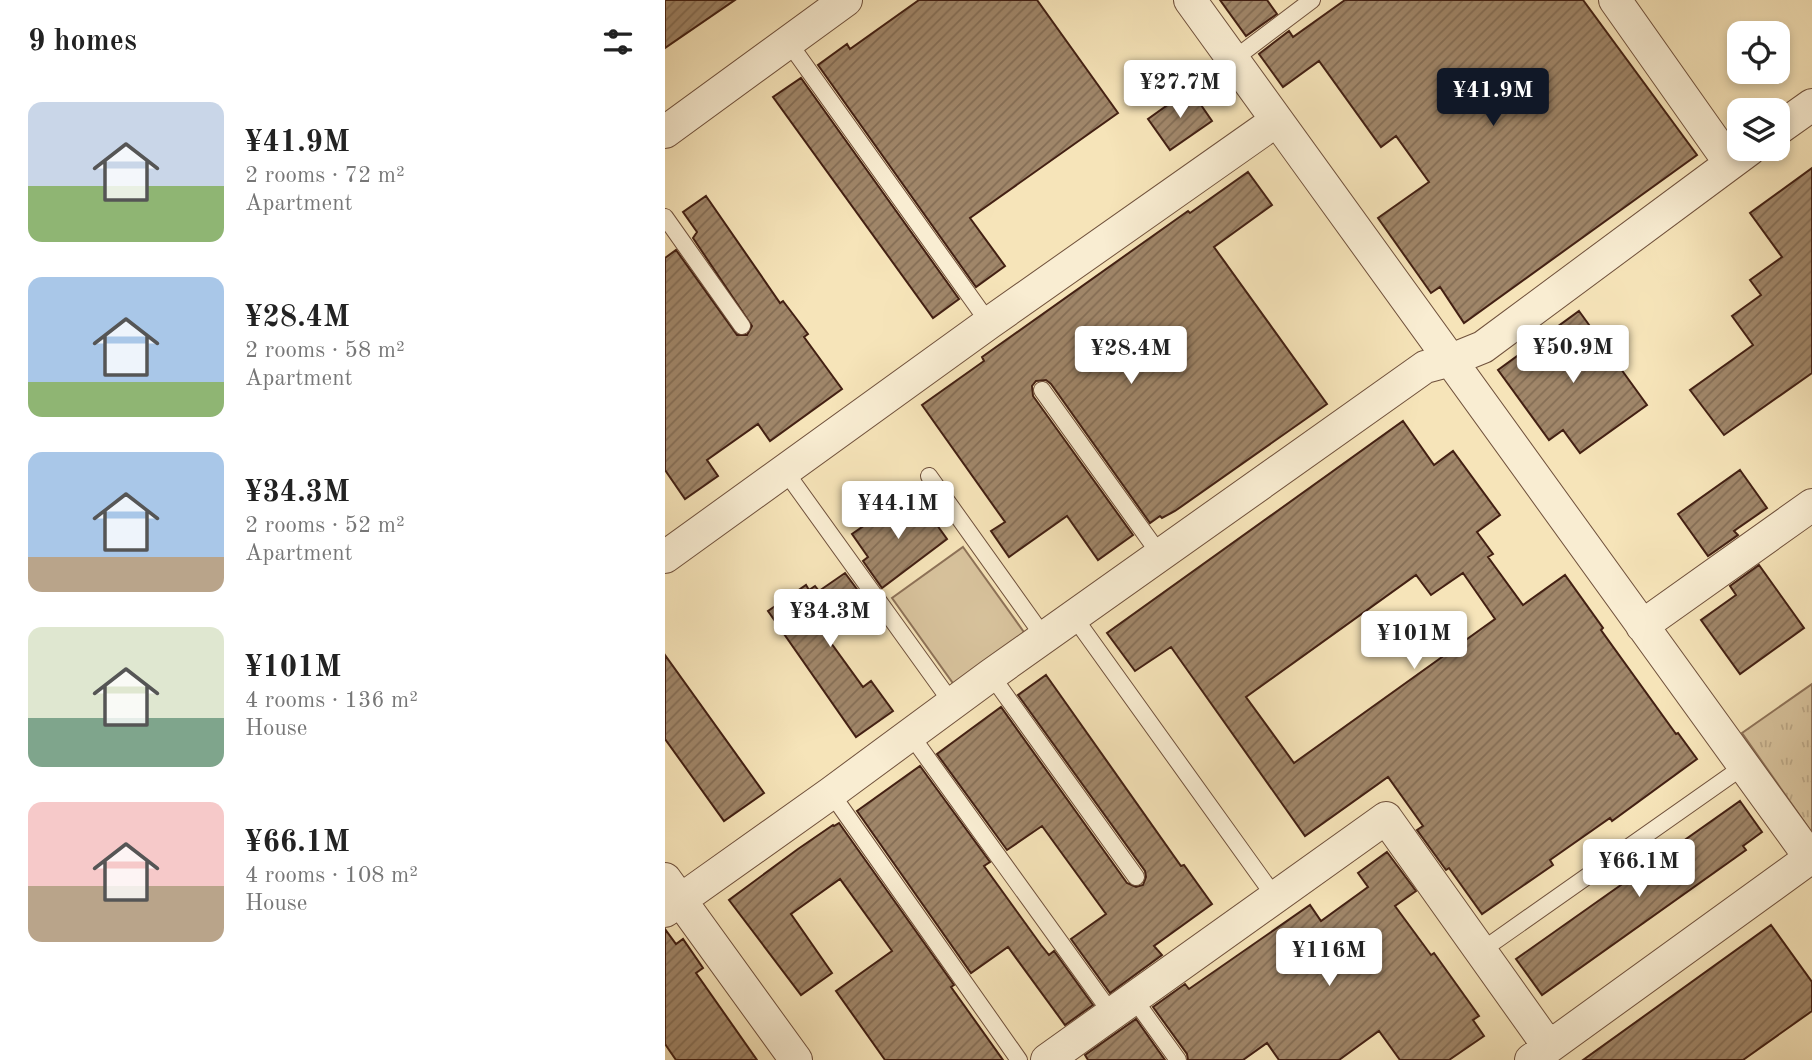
<!DOCTYPE html>
<html lang="en">
<head>
<meta charset="utf-8">
<style>
	body { margin:0; font-family:"Old Standard TT",serif; background:#f2f2f2; color:#222; height:100vh; display:flex; flex-direction:column; font-size:26px; white-space:nowrap }
	* { box-sizing:border-box; margin:0 }
	p { font-size:23px; color:#767676 }
	.icon { flex:none; width:38px; height:38px; fill:none; stroke:currentColor; stroke-width:2; stroke-linecap:round; stroke-linejoin:round }
	.map { position:relative; flex:1; overflow:hidden }
	.sheet { display:flex; flex-direction:column; background:#fff; width:665px }
	.sheet>* { flex:none }
	.buttons { position:absolute; left:1062px; top:21px; display:grid; gap:14px }
	.buttons a { display:grid; place-items:center; width:63px; height:63px; border-radius:14px; background:#fff; box-shadow:0 4px 10px #0003; font-size:35px }
	.price { position:absolute; translate:-50% -60px; padding:0 16px; border-radius:7px; background:#fff; color:#222; font-size:23px; line-height:46px; filter:drop-shadow(0 2px 4px #0008) }
	.price::after { content:''; position:absolute; left:50%; top:42px; width:21px; height:16px; margin-left:-10px; background:inherit; clip-path:polygon(0 0,100% 0,50% 100%) }
	.price.selected { background:#111827; color:#fff }
	ul { padding:0; list-style:none }
	li { display:flex; align-items:center; gap:21px; height:175px; padding:0 28px }
	li span { display:grid; place-items:center; flex:none; width:196px; height:140px; border-radius:14px; color:#555 }
	li>.icon { margin-inline-start:auto }
	span .icon { width:84px; height:84px; fill:#fffc; stroke-width:1 }
	li b { font-size:30px }
	h2 { display:flex; justify-content:space-between; align-items:center; height:84px; padding:0 28px; font-size:30px }
	main { display:flex; flex:1; min-height:0 }
	.map>svg:first-child { display:block }
	.park { fill:url(#park-tufts); stroke:#8e7258; stroke-width:2 }
	.garden { fill:#d8c39d; stroke:#8e7258; stroke-width:2 }
	.building { fill:url(#building-hatch); stroke:#432013; stroke-width:2; fill-rule:evenodd }
	.lines { fill:none; stroke-linecap:round; stroke-linejoin:round }
	.service-casing { stroke:#70513c; stroke-width:18 }
	.minor-casing { stroke:#70513c; stroke-width:34 }
	.service { stroke:#f9edd2; stroke-width:16 }
	.minor { stroke:#f9edd2; stroke-width:32 }
</style>
</head>
<body>
<main>
<section class="sheet">
<h2>9 homes<svg class="icon" aria-label="filters" viewBox="0 0 24 24"><path d="M4 7h16M4 17h16"/><circle cx="9" cy="7" r="2"/><circle cx="15" cy="17" r="2"/></svg></h2>
<ul>
<li><span style="background:linear-gradient(#c9d6e8 60%,#8fb573 0)"><svg class="icon" aria-label="home" viewBox="0 0 24 24"><path d="M3 11l9-7 9 7M6 9v11h12V9"/></svg></span><div><b>¥41.9M</b><p>2 rooms · 72 m²</p><p>Apartment</p></div></li>
<li><span style="background:linear-gradient(#a9c7e8 75%,#8fb573 0)"><svg class="icon" aria-label="home" viewBox="0 0 24 24"><path d="M3 11l9-7 9 7M6 9v11h12V9"/></svg></span><div><b>¥28.4M</b><p>2 rooms · 58 m²</p><p>Apartment</p></div></li>
<li><span style="background:linear-gradient(#a9c7e8 75%,#b9a48a 0)"><svg class="icon" aria-label="home" viewBox="0 0 24 24"><path d="M3 11l9-7 9 7M6 9v11h12V9"/></svg></span><div><b>¥34.3M</b><p>2 rooms · 52 m²</p><p>Apartment</p></div></li>
<li><span style="background:linear-gradient(#dfe7d0 65%,#7fa58c 0)"><svg class="icon" aria-label="home" viewBox="0 0 24 24"><path d="M3 11l9-7 9 7M6 9v11h12V9"/></svg></span><div><b>¥101M</b><p>4 rooms · 136 m²</p><p>House</p></div></li>
<li><span style="background:linear-gradient(#f6c9c9 60%,#b9a48a 0)"><svg class="icon" aria-label="home" viewBox="0 0 24 24"><path d="M3 11l9-7 9 7M6 9v11h12V9"/></svg></span><div><b>¥66.1M</b><p>4 rooms · 108 m²</p><p>House</p></div></li>
</ul>
</section>
<div class="map">
<svg width="1147" height="1060" viewBox="0 0 1147 1060">
	<defs>
		<pattern id="park-tufts" width="24" height="20" patternUnits="userSpaceOnUse" patternTransform="scale(1.75)"><rect width="24" height="20" fill="#d8c39d"/><path d="M3 7l-1-3M5 7V3M7 7l1-3M15 17l-1-3M17 17v-4M19 17l1-3" fill="none" stroke="#bba786"/></pattern>
		<pattern id="building-hatch" width="6" height="6" patternUnits="userSpaceOnUse" patternTransform="scale(1.75)"><rect width="6" height="6" fill="#a08669"/><path d="M-1 1l2-2M0 6l6-6M5 7l2-2" fill="none" stroke="#846d55"/></pattern>
	</defs>
	<rect width="100%" height="100%" fill="#f6e4b9"/>
	<filter id="stains"><feTurbulence type="fractalNoise" baseFrequency=".00286" numOctaves="4"/><feColorMatrix values="0 0 0 0 .2 0 0 0 0 .09 0 0 0 0 .02 0 0 0 .5 -.17"/></filter>
	<radialGradient id="worn" r=".72"><stop offset=".6" stop-color="#630" stop-opacity="0"/><stop offset="1" stop-color="#630" stop-opacity=".3"/></radialGradient>
	<path class="park" d="M 1147,684 L 1147,833 L 1077,733 Z"/>
	<path class="garden" d="M 298,547 L 361,635 L 290,686 L 227,598 Z"/>
	<path class="building" d="M 0,0 L 70,0 L 0,48 Z
		M 254,0 L 372,0 L 453,113 L 305,218 L 340,266 L 311,287 L 153,65 L 182,44 L 185,49 Z
		M 555,0 L 602,0 L 612,14 L 581,36 Z
		M 680,0 L 918,0 L 1032,155 L 799,323 L 775,287 L 766,293 L 713,218 L 764,182 L 731,136 L 716,147 L 654,61 L 618,87 L 594,54 L 624,31 L 628,37 Z
		M 136,78 L 294,299 L 268,318 L 108,97 Z
		M 525,89 L 547,121 L 505,150 L 483,119 Z
		M 1147,168 L 1147,373 L 1059,435 L 1025,390 L 1088,345 L 1067,316 L 1096,295 L 1085,280 L 1117,257 L 1085,213 Z
		M 583,172 L 607,205 L 549,247 L 662,404 L 510,511 L 497,518 L 495,516 L 485,523 L 386,384 L 381,380 L 371,381 L 367,386 L 368,396 L 468,535 L 433,560 L 402,516 L 344,557 L 326,531 L 340,522 L 257,405 L 319,361 L 317,357 L 523,211 L 525,213 Z
		M 41,196 L 115,303 L 118,301 L 143,334 L 139,337 L 177,389 L 105,441 L 93,424 L 42,460 L 53,476 L 20,499 L 0,470 L 0,258 L 11,250 L 72,335 L 82,335 L 87,326 L 28,238 L 32,232 L 18,212 Z
		M 914,311 L 982,405 L 915,453 L 898,430 L 884,440 L 833,370 Z
		M 738,421 L 769,465 L 788,451 L 835,515 L 812,532 L 828,554 L 823,557 L 858,605 L 900,575 L 938,628 L 936,630 L 1011,734 L 1013,733 L 1032,759 L 947,821 L 945,818 L 885,860 L 888,865 L 817,914 L 784,868 L 781,870 L 752,830 L 758,826 L 723,777 L 640,836 L 506,647 L 470,671 L 442,633 ZM 798,573 L 830,619 L 629,763 L 581,697 L 751,575 L 766,595 Z
		M 1075,470 L 1102,508 L 1069,531 L 1073,535 L 1043,556 L 1013,514 Z
		M 254,500 L 282,539 L 217,588 L 198,561 L 203,557 L 187,534 L 223,509 L 229,517 Z
		M 1094,565 L 1139,628 L 1075,674 L 1036,620 L 1071,595 L 1065,586 Z
		M 180,573 L 200,600 L 181,613 L 186,619 L 161,636 L 198,687 L 206,681 L 228,711 L 191,737 L 103,611 L 141,585 L 144,590 L 150,586 L 154,591 Z
		M 0,655 L 99,793 L 59,821 L 0,739 Z
		M 381,675 L 516,866 L 519,865 L 547,904 L 489,946 L 497,955 L 445,993 L 406,939 L 441,914 L 377,826 L 342,850 L 272,754 L 336,707 L 462,883 L 471,887 L 478,885 L 481,877 L 480,871 L 353,695 Z
		M 255,766 L 325,862 L 319,866 L 376,945 L 384,955 L 389,951 L 428,1005 L 400,1025 L 343,947 L 306,973 L 192,811 Z
		M 1075,801 L 1097,832 L 1078,846 L 1081,850 L 877,995 L 851,959 Z
		M 174,823 L 289,985 L 286,987 L 338,1060 L 220,1060 L 171,991 L 227,951 L 175,879 L 126,914 L 167,973 L 136,995 L 64,900 L 133,849 L 168,825 L 169,826 Z
		M 722,852 L 751,891 L 730,906 L 766,955 L 769,953 L 814,1016 L 808,1020 L 819,1036 L 784,1060 L 735,1060 L 714,1031 L 674,1060 L 614,1060 L 602,1043 L 578,1060 L 523,1060 L 522,1054 L 488,1007 L 520,984 L 524,989 L 645,905 L 656,921 L 703,887 L 693,873 Z
		M 1106,925 L 1147,982 L 1147,1011 L 1078,1060 L 918,1060 Z
		M 0,929 L 11,944 L 18,939 L 38,968 L 31,973 L 92,1060 L 11,1060 L 0,1044 Z
		M 471,1019 L 500,1060 L 423,1060 L 420,1055 Z"/>
	<g class="lines">
		<defs>
			<path id="service" d="M 124,43 L 324,323
				M 569,59 L 647,0
				M 0,217 L 77,326
				M 377,390 L 496,556
				M 120,471 L 287,703
				M 264,476 L 379,637
				M 409,617 L 610,897
				M 326,675 L 471,877
				M 245,734 L 447,1014
				M 166,793 L 354,1060
				M 816,951 L 1079,766
				M 469,999 L 513,1060"/>
			<path id="minor" d="M 525,0 L 1147,860
				M 950,0 L 1065,163
				M 1113,129 L 1147,105
				M 0,132 L 181,0
				M 0,557 L 324,323 L 611,121
				M 977,626 L 1147,505
				M 0,879 L 131,1060
				M 0,911 L 166,793 L 326,675 L 760,367 L 786,360 L 818,347 L 1085,149
				M 382,1060 L 721,818 L 884,1047
				M 866,1060 L 1145,858"/>
		</defs>
		<use href="#service" class="service-casing"/>
		<use href="#minor" class="minor-casing"/>
		<use href="#service" class="service"/>
		<use href="#minor" class="minor"/>
	</g>
	<rect width="100%" height="100%" filter="url(#stains)"/>
	<rect width="100%" height="100%" fill="url(#worn)"/>
</svg>
<div class="buttons">
<a><svg class="icon" aria-label="locate" viewBox="0 0 24 24"><circle cx="12" cy="12" r="6"/><path d="M12 2v4M12 18v4M2 12h4M18 12h4"/></svg></a>
<a><svg class="icon" aria-label="layers" viewBox="0 0 24 24"><path d="M12 4l9 5-9 5-9-5zM3 14l9 5 9-5"/></svg></a>
</div>
<b class="price" style="left:515px;top:120px">¥27.7M</b>
<b class="price selected" style="left:828px;top:128px">¥41.9M</b>
<b class="price" style="left:908px;top:385px">¥50.9M</b>
<b class="price" style="left:466px;top:386px">¥28.4M</b>
<b class="price" style="left:233px;top:541px">¥44.1M</b>
<b class="price" style="left:165px;top:649px">¥34.3M</b>
<b class="price" style="left:749px;top:671px">¥101M</b>
<b class="price" style="left:974px;top:899px">¥66.1M</b>
<b class="price" style="left:664px;top:988px">¥116M</b>
</div>
</main>
</body>
</html>
